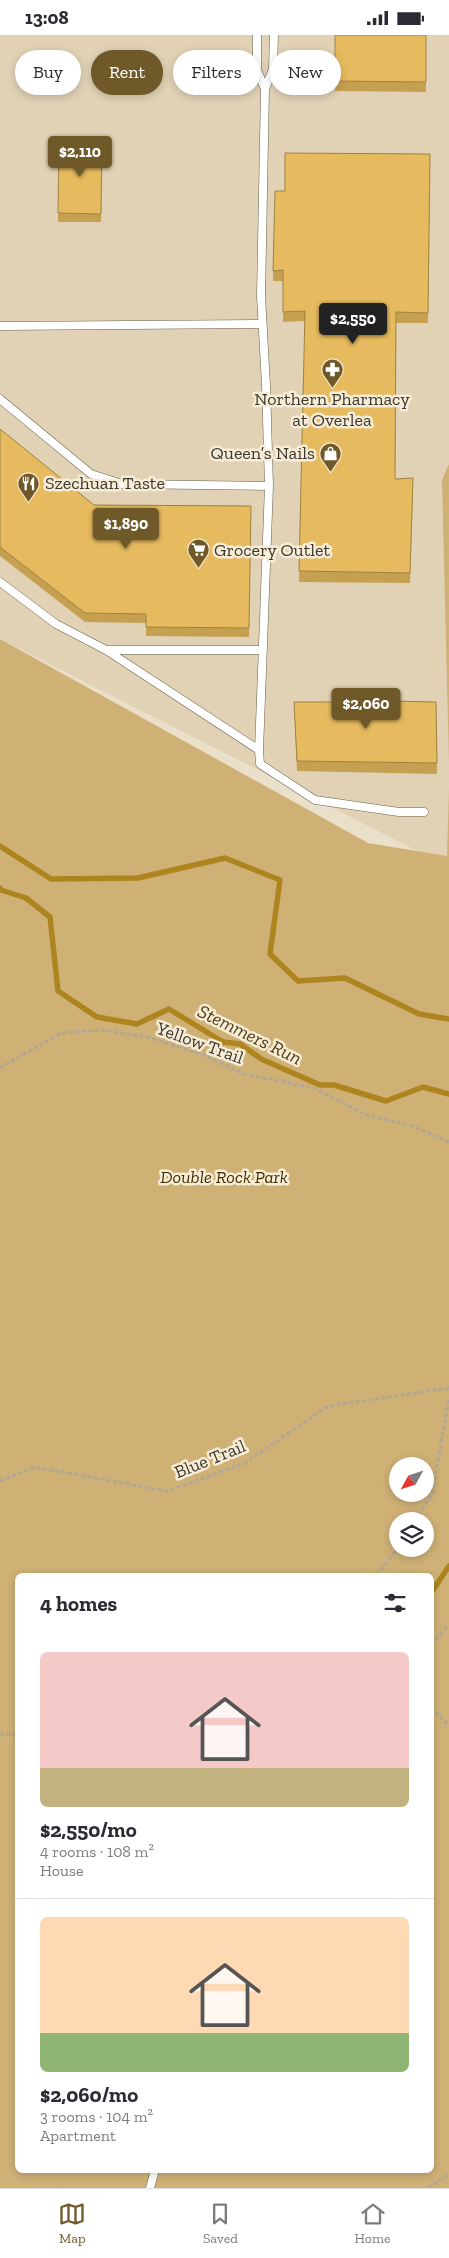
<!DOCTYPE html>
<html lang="en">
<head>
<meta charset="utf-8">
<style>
	body { margin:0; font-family:"Zilla Slab",serif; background:#f2f2f3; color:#2b2b33; height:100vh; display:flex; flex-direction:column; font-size:19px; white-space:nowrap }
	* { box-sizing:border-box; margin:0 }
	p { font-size:16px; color:#7c7c81 }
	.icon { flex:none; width:28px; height:28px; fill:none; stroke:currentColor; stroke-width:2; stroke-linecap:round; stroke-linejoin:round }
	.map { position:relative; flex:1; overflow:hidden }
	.drawer { position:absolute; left:15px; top:1538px; width:419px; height:600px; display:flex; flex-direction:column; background:#fff; border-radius:8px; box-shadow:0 2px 8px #0003 }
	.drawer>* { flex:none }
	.hud { position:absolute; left:15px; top:15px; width:420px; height:45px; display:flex; gap:10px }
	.needle { width:32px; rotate:230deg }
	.buttons { position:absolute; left:389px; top:1422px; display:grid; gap:10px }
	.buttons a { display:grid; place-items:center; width:45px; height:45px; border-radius:50%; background:#fff; box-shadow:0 2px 8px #0003; font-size:25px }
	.price { position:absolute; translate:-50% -42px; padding:0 11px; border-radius:5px; background:#6f5929; color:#fff; font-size:16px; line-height:32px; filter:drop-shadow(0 1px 2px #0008) }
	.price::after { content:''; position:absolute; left:50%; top:30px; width:15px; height:11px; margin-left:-8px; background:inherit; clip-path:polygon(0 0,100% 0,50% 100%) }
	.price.selected { background:#222; color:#fff }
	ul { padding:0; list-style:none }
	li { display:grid; align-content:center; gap:10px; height:265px; padding:0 25px }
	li+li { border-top:1px solid #e1e1e2 }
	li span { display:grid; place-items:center; height:155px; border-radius:8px; color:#555 }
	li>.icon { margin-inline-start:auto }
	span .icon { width:90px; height:90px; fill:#fffc; stroke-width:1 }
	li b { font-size:21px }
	h2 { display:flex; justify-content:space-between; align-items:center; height:60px; padding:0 25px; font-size:21px }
	.pill { padding:0 18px; border-radius:22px; background:#fff; box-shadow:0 2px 8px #0003; font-size:18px; line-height:45px }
	.pill.selected { background:#6f5929; color:#fff }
	.status { display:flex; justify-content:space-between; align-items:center; height:35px; padding:0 25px; background:#fff; direction:ltr }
	.status svg { height:14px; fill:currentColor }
	.dock { display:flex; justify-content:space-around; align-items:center; height:70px; border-top:1px solid #e1e1e2; background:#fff; font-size:14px; color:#7c7c81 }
	.dock a { display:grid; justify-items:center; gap:2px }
	.dock .selected { color:#6f5929 }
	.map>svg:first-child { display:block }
	.built { fill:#e1d2b6 }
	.green { fill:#cfb176; fill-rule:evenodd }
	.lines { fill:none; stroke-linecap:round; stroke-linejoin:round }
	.stream { stroke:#ae841e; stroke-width:5.5 }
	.lane-casing { stroke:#69604d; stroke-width:9 }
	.path { stroke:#b0a796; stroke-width:3; stroke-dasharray:4 2.5; stroke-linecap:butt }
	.lane { stroke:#fff; stroke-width:8 }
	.wall { fill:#c6a051 }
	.building { fill:#e6ba5e; stroke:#a18242 }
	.labels { text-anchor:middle; stroke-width:5; stroke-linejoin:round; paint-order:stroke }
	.poi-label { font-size:18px; fill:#3c382f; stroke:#f7ecd6; text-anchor:start }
	.street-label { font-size:18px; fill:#3c382f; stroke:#f7ecd6 }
	.park-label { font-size:18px; font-style:italic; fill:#402f05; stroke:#f7ecd6 }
	.water-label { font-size:19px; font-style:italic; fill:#4d3b14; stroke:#f7ecd6 }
</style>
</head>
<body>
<div class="status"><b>13:08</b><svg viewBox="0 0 49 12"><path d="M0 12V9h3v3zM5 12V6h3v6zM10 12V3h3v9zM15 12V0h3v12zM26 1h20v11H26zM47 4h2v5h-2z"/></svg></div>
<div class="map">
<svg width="449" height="2153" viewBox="0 0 449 2153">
	<rect width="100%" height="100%" fill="#eadfc9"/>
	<path class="built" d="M 0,0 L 449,0 L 449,832 L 0,604 Z"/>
	<path class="green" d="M 449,429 L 449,729 L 442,445 Z
		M 0,604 L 368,808 L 447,821 L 449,753 L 449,2153 L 0,2153 ZM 398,1431 L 425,1431 L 425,1459 L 398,1459 ZM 398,1486 L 425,1486 L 425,1514 L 398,1514 ZM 18,1540 L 431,1540 L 431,2135 L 18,2135 Z"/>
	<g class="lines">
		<path class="stream" d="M 0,811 L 51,844 L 138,843 L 225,823 L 280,845 L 270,919 L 298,946 L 345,943 L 419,979 L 449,984
			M 0,853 L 1,855 L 26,863 L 50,882 L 58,956 L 97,982 L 137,989 L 169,974 L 223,1007 L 240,1009 L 261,1024 L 320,1050 L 334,1050 L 386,1066 L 423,1052 L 449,1059
			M 431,1558 L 449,1531"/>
		<defs>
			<path id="lane" d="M 257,0 L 257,35 L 265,54
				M 0,291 L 262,289
				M 0,364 L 91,439 L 122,449 L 269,451 L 266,350 L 261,261 L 265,54 L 273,34 L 274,0
				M 0,547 L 56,589 L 106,615 L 263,615
				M 106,615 L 259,715 L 260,729 L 315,765 L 399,777 L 424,777
				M 259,715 L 269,451
				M 150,2153 L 155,2135"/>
		</defs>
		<use href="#lane" class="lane-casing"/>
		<path class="path" d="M 0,1033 L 61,998 L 101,995 L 147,1002 L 201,1019 L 244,1039 L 314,1053 L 366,1080 L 412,1091 L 449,1107
			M 0,1446 L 34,1432 L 167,1456 L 245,1428 L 328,1371 L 449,1353
			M 415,1486 L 432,1459 L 449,1363
			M 377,1540 L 398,1513
			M 431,1609 L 449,1590
			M 431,1672 L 449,1691
			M 0,1699 L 18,1700
			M 428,2153 L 449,2139"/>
		<use href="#lane" class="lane"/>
	</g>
	<path class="wall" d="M 335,0 L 426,0 L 426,57 L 335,56 Z
		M 102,108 L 101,187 L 58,187 L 58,178 Z
		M 430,119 L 428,288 L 396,288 L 395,444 L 413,453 L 410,548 L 299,547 L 305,286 L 283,287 L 283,246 L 273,246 L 275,156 L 285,156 Z
		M 0,394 L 94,470 L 251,471 L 249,602 L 146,601 L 146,588 L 85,587 L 0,521 Z
		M 343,659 L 388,666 L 436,667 L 437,739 L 297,736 L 294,667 L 343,667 Z"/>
	<path class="building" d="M 335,0 L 426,0 L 426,47 L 335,46 Z
		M 59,107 L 102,108 L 101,179 L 58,178 Z
		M 285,118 L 430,119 L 428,278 L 396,277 L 395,444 L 413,443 L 410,538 L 299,536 L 305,276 L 283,277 L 283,235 L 273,236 L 275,156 L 285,156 Z
		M 0,394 L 94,470 L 251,471 L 249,593 L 146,592 L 146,579 L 85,578 L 0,512 Z
		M 343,659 L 388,659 L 388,666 L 436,667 L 437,728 L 297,726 L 294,667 L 344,667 Z"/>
	<defs>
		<symbol id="pharmacy-pin" viewBox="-11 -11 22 30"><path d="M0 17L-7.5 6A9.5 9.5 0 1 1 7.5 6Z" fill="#6f5929" stroke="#f7ecd6"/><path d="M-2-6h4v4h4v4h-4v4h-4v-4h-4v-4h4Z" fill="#fff"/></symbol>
		<symbol id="shop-pin" viewBox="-11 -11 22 30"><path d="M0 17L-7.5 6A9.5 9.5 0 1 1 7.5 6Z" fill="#6f5929" stroke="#f7ecd6"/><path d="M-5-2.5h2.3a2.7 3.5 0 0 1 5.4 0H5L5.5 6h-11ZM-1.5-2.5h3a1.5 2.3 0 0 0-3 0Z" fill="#fff"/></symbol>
		<symbol id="restaurant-pin" viewBox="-11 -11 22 30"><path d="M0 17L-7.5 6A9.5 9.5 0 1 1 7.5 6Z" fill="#6f5929" stroke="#f7ecd6"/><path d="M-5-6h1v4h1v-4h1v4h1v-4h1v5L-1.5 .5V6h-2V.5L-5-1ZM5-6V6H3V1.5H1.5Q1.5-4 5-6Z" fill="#fff"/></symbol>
		<symbol id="supermarket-pin" viewBox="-11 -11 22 30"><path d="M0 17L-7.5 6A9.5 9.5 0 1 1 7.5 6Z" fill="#6f5929" stroke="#f7ecd6"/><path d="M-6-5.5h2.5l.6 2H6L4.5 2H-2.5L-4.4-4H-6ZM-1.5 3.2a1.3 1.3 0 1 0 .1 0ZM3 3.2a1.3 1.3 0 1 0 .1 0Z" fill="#fff"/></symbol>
	</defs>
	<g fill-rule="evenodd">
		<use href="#pharmacy-pin" x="320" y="322" width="25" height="34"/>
		<use href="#shop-pin" x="318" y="406" width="25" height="34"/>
		<use href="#restaurant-pin" x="16" y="436" width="25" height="34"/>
		<use href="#supermarket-pin" x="186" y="502" width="25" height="34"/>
	</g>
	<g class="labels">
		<g class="poi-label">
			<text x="332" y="370" text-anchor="middle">Northern Pharmacy<tspan x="332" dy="21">at Overlea</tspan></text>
			<text x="315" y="424" text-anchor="end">Queen’s Nails</text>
			<text x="45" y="454">Szechuan Taste</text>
			<text x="214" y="521">Grocery Outlet</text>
		</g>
		<g class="street-label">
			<text transform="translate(200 1008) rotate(20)" y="6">Yellow Trail</text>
			<text transform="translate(210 1424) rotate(-22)" y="6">Blue Trail</text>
		</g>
		<g class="park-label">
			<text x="224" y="1148">Double Rock Park</text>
		</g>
		<g class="water-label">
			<text transform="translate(250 999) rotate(26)" y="7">Stemmers Run</text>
		</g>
	</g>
</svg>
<div class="buttons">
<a><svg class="needle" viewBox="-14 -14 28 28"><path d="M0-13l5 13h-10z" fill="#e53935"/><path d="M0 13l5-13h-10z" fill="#7c7c81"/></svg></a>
<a><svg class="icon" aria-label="layers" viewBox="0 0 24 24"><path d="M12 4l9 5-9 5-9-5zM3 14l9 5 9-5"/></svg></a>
</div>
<b class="price" style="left:80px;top:143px">$2,110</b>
<b class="price selected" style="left:353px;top:310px">$2,550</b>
<b class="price" style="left:126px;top:515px">$1,890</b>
<b class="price" style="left:366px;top:695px">$2,060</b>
<div class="hud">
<a class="pill">Buy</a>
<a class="pill selected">Rent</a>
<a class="pill">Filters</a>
<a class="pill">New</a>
</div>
<section class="drawer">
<h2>4 homes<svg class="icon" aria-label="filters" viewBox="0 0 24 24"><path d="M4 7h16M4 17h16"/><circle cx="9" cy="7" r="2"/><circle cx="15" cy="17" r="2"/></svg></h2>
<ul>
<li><span style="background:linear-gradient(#f6c9c9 75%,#c2b280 0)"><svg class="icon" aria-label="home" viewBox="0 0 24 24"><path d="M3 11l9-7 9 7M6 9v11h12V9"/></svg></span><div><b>$2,550/mo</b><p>4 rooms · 108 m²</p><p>House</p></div></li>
<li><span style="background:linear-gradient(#ffd9b3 75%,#8fb573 0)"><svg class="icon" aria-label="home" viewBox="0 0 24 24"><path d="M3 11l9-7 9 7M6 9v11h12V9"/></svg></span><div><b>$2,060/mo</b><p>3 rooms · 104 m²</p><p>Apartment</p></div></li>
</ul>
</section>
</div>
<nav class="dock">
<a class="selected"><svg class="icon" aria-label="map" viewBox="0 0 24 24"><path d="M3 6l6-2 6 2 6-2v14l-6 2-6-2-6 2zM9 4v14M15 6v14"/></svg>Map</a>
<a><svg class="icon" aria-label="saved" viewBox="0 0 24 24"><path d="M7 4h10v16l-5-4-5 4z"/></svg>Saved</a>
<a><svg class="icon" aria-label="home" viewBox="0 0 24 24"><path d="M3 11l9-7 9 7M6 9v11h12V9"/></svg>Home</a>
</nav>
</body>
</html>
